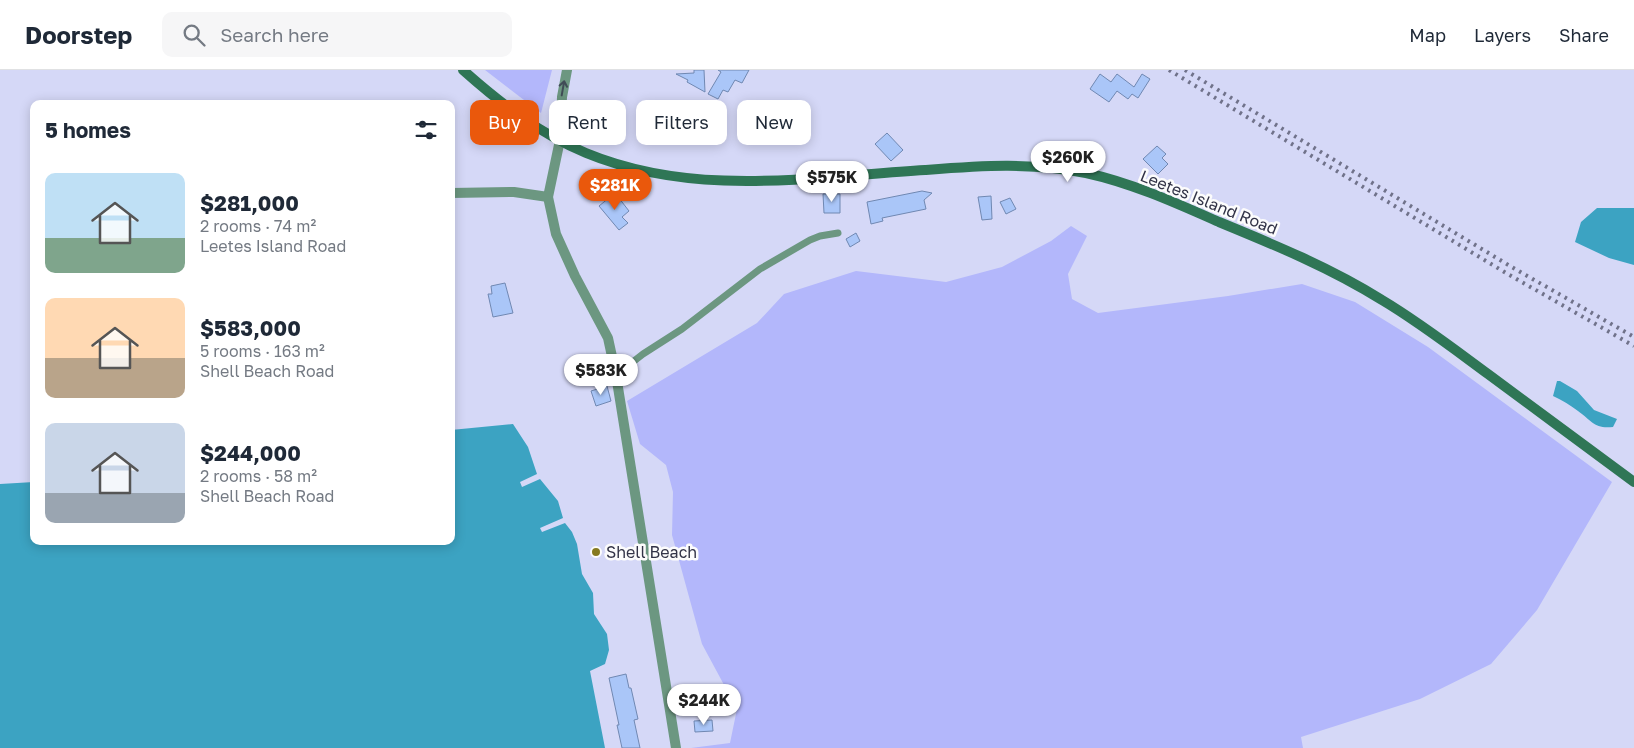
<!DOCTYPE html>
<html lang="en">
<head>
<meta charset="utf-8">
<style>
	body { margin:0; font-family:"Golos Text",sans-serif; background:#f6f6f7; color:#1f2937; height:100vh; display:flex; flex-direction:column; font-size:19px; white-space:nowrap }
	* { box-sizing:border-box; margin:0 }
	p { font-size:16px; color:#747a83 }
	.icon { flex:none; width:28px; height:28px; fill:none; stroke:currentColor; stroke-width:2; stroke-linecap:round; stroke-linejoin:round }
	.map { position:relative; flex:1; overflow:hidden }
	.sheet { position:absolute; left:30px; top:30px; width:425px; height:445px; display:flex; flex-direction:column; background:#fff; border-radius:10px; box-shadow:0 2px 12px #0003 }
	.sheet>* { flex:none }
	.guide { position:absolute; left:470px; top:30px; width:475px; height:45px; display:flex; gap:10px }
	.price { position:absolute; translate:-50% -42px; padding:0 11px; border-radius:18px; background:#fff; color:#222; font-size:16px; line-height:32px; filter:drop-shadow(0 1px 2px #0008) }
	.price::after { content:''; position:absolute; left:50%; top:30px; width:15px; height:11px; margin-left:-8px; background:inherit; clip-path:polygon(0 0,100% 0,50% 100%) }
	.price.current { background:#ea580c; color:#fff }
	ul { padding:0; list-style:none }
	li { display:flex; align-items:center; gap:15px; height:125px; padding:0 15px }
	li span { display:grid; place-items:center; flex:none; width:140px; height:100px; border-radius:10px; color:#555 }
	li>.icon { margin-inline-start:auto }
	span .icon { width:60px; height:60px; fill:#fffc; stroke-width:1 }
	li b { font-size:21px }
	h2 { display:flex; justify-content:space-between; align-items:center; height:60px; padding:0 15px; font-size:21px }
	.pill { padding:0 18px; border-radius:10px; background:#fff; box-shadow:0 2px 12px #0003; font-size:18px; line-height:45px }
	.pill.current { background:#ea580c; color:#fff }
	header { display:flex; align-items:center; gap:30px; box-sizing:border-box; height:70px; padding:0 25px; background:#fff; border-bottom:1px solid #e0e1e3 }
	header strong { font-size:24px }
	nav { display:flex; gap:28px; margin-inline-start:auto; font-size:18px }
	.search { width:350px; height:45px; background:#f6f6f7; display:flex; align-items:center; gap:12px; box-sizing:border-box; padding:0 18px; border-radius:10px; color:#747a83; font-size:19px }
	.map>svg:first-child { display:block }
	.green { fill:#b3b7fb }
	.water { fill:#3ca3c2 }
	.building { fill:#aac6f8; stroke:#7088b2 }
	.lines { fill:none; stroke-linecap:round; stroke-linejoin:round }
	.service { stroke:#6c9781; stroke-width:7 }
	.minor { stroke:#6c9781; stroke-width:10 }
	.tertiary { stroke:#6c9781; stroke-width:10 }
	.secondary { stroke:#2f7656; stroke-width:10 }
	.rail { stroke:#70728a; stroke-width:4; stroke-dasharray:2.5 5; stroke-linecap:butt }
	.oneway { stroke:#404c56 }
	.poi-dot { fill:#867a20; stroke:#fcfcfc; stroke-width:2 }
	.labels { text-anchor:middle; stroke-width:5; stroke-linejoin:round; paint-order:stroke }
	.street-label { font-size:16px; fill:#323347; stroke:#fcfcfc }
	.poi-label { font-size:16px; fill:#323347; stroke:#fcfcfc; text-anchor:start }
</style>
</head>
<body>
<header>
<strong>Doorstep</strong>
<div class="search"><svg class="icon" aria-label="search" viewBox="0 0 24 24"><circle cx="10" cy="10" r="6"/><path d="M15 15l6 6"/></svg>Search here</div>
<nav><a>Map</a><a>Layers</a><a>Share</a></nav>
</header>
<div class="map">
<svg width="1634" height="678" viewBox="0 0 1634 678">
	<rect width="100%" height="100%" fill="#d5d8f7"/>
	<path class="green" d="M 485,0 L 552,0 L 541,43 Z
		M 1071,156 L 1087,166 L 1068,204 L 1072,229 L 1098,243 L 1228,226 L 1302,214 L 1355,232 L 1428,277 L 1612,412 L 1537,540 L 1491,594 L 1420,629 L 1301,667 L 1303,678 L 691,678 L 730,673 L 737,639 L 702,574 L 672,465 L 673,422 L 666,395 L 640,374 L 627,331 L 757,253 L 784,224 L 856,201 L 946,212 L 1002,197 L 1051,171 Z"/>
	<path class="water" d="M 1597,138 L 1634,138 L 1634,195 L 1609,188 L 1575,172 L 1581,152 Z
		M 1557,311 L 1560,311 L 1577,321 L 1594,340 L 1617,349 L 1613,357 C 1594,359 1592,351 1578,341 C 1570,335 1562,330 1553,326 Z
		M 513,354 L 528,377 L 537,404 L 520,412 L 522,417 L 540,409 L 558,431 L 563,448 L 540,458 L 542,462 L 565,453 L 572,462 L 577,474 L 582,504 L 593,523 L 594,544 L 607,564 L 609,580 L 605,594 L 590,601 L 605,678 L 0,678 L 0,414 L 34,412 L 34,471 L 451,471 L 451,360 Z"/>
	<path class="building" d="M 694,0 L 704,0 L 705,22 L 687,12 L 688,10 L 676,4 L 694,3 Z
		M 718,0 L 749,0 L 742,13 L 735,10 L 728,22 L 723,20 L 718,29 L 708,24 L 721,2 Z
		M 1100,4 L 1111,12 L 1117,4 L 1134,17 L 1142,4 L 1150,9 L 1138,28 L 1132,24 L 1128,29 L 1117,21 L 1109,32 L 1090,19 Z
		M 887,63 L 903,80 L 891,91 L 875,74 Z
		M 1157,76 L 1166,84 L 1162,88 L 1168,94 L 1158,104 L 1143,89 Z
		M 922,121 L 932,123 L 924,130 L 926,139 L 882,148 L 883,151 L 871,154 L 867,132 Z
		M 615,123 L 629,141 L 622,147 L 628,153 L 619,160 L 599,136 Z
		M 823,124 L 840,124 L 840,143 L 824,143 Z
		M 991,126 L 992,149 L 982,150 L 978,127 Z
		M 1010,128 L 1016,139 L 1006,144 L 1000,132 Z
		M 856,163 L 860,171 L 850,177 L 846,169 Z
		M 505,213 L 513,243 L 493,247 L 488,224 L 492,224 L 491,216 Z
		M 607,316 L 611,331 L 596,336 L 591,321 Z
		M 626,604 L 629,618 L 631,618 L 638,649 L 634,650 L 640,678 L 622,678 L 617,655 L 619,655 L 609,608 Z
		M 712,650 L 713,661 L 695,662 L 694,651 Z"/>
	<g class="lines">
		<path class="service" d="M 616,305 L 643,284 L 682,259 L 760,199 L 810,170 L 820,166 L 838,163"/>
		<path class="minor" d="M 560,70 L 548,127 L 556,164 L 575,206 L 608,268 L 616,305 L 676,678
			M 451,123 L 514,122 L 548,127"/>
		<path class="tertiary" d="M 560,70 L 562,27 L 567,0"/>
		<path class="secondary" d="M 463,0 C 500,33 540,64 586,83 C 695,128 811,107 925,100 C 979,96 1032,92 1086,103 C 1132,113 1176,133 1219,152 C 1275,175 1331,198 1382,230 C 1419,252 1454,279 1488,304 C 1537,340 1585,376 1634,412"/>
		<path class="rail" d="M 1169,0 L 1506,203 L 1634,276
			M 1185,0 L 1510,196 L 1634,267"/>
	</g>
	<defs><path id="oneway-shaft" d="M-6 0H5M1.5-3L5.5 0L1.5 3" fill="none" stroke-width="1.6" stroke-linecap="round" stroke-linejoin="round" transform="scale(1.25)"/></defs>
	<use class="oneway" href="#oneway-shaft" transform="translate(563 18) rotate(-80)"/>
	<circle class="poi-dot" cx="596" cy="482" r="5"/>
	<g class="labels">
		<g class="street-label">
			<text transform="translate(1209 132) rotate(22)" y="6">Leetes Island Road</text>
		</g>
		<g class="poi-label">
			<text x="606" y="488">Shell Beach</text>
		</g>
	</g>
</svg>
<b class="price" style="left:1068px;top:113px">$260K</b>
<b class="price" style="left:832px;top:133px">$575K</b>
<b class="price current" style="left:615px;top:141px">$281K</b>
<b class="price" style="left:601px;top:326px">$583K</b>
<b class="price" style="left:704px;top:656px">$244K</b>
<div class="guide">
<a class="pill current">Buy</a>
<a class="pill">Rent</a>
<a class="pill">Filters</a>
<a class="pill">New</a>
</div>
<section class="sheet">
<h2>5 homes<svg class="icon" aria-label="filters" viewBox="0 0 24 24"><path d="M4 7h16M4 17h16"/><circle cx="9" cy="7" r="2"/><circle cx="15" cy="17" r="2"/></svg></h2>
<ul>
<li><span style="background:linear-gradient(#bfe0f5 65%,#7fa58c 0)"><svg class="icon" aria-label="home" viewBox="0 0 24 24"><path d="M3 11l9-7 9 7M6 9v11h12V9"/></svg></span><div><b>$281,000</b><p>2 rooms · 74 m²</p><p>Leetes Island Road</p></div></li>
<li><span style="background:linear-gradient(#ffd9b3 60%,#b9a48a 0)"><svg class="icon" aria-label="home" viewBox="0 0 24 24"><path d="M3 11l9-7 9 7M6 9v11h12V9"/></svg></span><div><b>$583,000</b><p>5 rooms · 163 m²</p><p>Shell Beach Road</p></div></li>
<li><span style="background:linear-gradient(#c9d6e8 70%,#9aa5b1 0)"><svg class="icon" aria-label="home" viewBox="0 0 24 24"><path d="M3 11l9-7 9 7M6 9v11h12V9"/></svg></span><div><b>$244,000</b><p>2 rooms · 58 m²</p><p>Shell Beach Road</p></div></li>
</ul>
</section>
</div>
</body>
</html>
